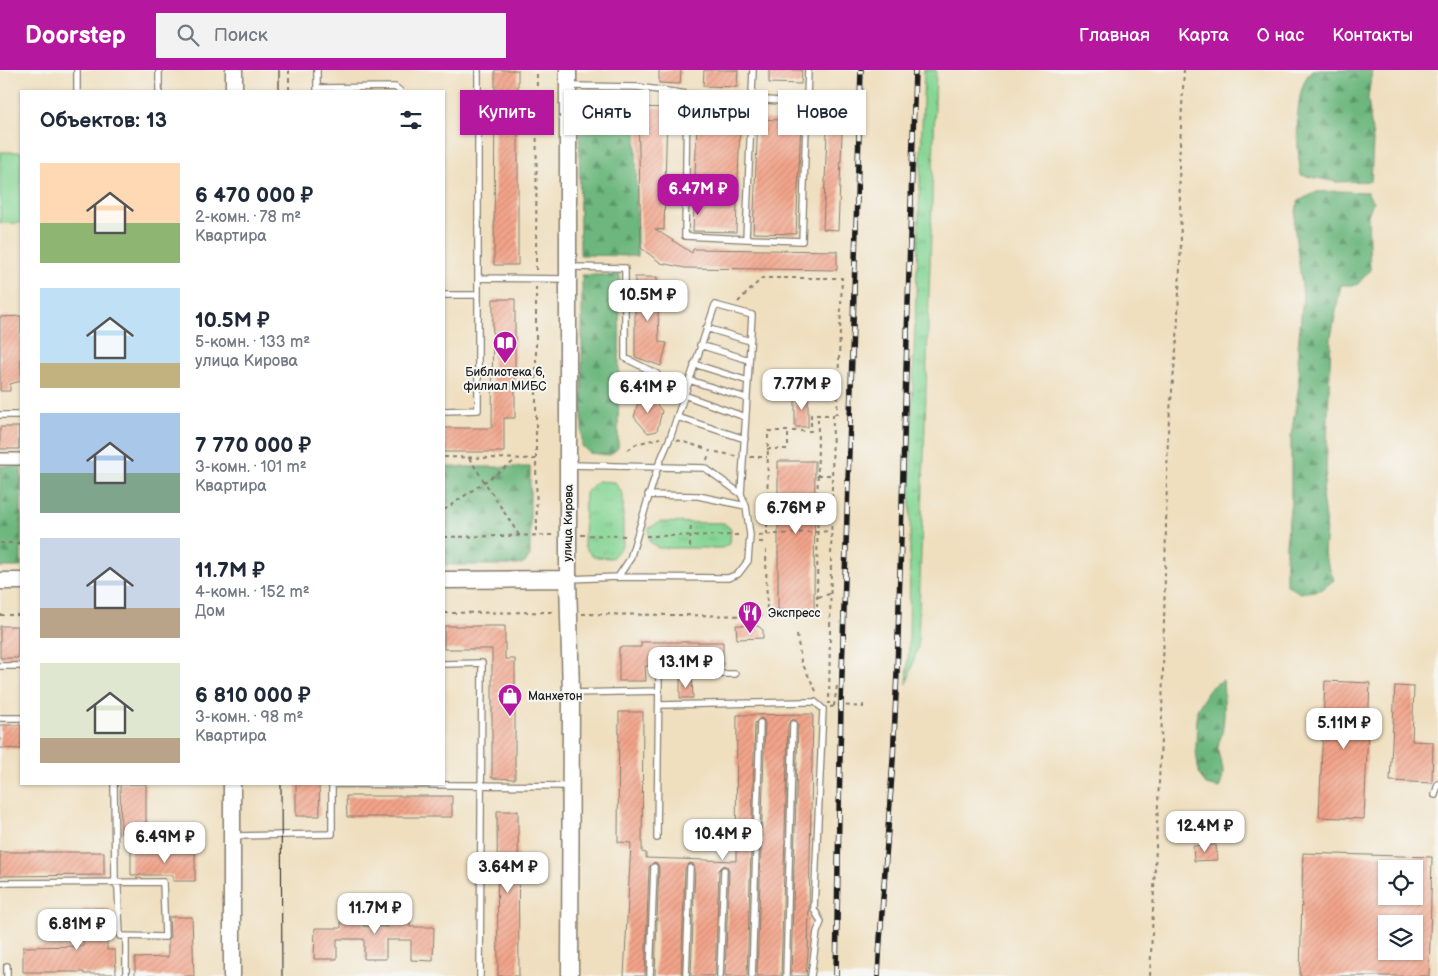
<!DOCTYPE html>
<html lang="ru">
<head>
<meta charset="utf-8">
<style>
	body { margin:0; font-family:"Balsamiq Sans",sans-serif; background:#f2f2f3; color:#1f2937; height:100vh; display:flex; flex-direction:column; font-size:19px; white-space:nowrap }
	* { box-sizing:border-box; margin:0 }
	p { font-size:16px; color:#747a83 }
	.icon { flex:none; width:28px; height:28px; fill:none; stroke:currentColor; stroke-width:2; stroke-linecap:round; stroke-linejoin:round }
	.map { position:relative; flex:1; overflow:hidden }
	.drawer { position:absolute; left:20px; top:20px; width:425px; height:695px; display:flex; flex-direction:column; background:#fff; border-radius:0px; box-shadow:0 1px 4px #0004 }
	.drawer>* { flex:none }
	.guide { position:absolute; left:460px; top:20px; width:475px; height:45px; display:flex; gap:10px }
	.tools { position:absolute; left:1378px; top:790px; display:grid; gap:10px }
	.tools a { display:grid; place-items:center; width:45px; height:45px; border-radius:0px; background:#fff; box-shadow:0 1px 4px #0004; font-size:25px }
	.price { position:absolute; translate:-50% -42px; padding:0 11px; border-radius:10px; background:#fff; color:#222; font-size:16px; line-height:32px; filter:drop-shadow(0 1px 2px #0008) }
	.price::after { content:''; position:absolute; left:50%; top:30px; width:15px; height:11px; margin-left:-8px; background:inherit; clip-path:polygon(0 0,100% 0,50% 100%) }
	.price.active { background:#b5179e; color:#fff }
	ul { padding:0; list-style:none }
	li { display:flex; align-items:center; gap:15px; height:125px; padding:0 20px }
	li span { display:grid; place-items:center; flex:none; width:140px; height:100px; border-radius:0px; color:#555 }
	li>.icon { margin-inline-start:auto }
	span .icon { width:60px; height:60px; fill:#fffc; stroke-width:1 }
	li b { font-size:21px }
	h2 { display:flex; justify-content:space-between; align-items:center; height:60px; padding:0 20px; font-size:21px }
	.pill { padding:0 18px; border-radius:0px; background:#fff; box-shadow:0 1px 4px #0004; font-size:18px; line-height:45px }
	.pill.active { background:#b5179e; color:#fff }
	header { display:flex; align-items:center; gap:30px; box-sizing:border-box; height:70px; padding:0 25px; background:#b5179e; color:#fff }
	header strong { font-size:24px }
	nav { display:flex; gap:28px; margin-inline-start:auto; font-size:18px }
	.search { width:350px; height:45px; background:#f2f2f3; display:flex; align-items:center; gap:12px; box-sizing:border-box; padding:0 18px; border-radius:0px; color:#747a83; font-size:19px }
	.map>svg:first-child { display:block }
	.grass { fill:url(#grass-tufts); stroke:#527958 }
	.forest { fill:url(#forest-firs); stroke:#446a4d }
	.pitch { fill:#87d695; stroke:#527958 }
	.building { fill:url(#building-hatch); fill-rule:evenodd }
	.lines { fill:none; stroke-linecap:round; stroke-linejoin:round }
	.lane-casing { stroke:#867e6e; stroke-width:8 }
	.street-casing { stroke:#867e6e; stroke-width:14 }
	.secondary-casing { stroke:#867e6e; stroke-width:19 }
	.path { stroke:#867e6e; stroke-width:2; stroke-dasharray:4 4; stroke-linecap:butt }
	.lane { stroke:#fff; stroke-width:5.5 }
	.street { stroke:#fff; stroke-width:11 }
	.secondary { stroke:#fff; stroke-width:16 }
	.tram { stroke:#1c1c1c; stroke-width:1 }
	.rail-casing { stroke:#1c1c1c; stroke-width:5.5 }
	.rail { stroke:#f6f6f2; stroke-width:4; stroke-dasharray:11; stroke-linecap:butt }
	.labels { text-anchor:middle; stroke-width:4; stroke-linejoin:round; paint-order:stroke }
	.poi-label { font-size:12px; fill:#1c1c1c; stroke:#f6f6f2; text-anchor:start }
	.street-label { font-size:12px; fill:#1c1c1c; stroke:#f6f6f2 }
</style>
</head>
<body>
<header>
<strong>Doorstep</strong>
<div class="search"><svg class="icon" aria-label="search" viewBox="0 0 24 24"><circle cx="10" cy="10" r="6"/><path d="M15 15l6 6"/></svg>Поиск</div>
<nav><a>Главная</a><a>Карта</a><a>О нас</a><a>Контакты</a></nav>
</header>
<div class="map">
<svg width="1438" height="906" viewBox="0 0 1438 906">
	<defs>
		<pattern id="grass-tufts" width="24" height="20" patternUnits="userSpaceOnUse" patternTransform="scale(1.25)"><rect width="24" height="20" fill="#87d695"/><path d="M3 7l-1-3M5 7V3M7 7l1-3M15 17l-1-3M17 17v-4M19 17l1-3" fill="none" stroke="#74b780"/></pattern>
		<pattern id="forest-firs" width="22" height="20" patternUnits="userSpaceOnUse" patternTransform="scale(1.25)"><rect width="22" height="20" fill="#6db77e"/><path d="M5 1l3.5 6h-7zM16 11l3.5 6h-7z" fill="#599466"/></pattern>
		<pattern id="building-hatch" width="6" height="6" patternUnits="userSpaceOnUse" patternTransform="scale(1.25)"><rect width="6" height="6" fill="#f2a48a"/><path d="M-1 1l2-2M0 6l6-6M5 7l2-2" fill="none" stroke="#cf8d76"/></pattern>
	</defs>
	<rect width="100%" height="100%" fill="#f6f6f2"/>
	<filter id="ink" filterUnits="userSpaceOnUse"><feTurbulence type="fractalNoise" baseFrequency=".02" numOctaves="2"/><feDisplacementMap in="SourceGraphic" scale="10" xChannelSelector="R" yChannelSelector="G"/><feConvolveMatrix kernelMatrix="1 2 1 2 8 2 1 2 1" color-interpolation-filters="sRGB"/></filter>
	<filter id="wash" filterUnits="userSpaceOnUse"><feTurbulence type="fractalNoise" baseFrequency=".0096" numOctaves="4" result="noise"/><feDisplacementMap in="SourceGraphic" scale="20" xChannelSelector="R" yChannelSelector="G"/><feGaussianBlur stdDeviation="1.12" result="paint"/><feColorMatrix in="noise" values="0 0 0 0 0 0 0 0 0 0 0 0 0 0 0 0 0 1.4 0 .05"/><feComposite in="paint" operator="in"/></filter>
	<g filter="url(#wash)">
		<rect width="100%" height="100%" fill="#efdfbf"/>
		<path class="grass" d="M 924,0 L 936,0 L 918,576 L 907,614 L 909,571 L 911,368 Z
			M 597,411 L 615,412 L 623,424 L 623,475 L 612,488 L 593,487 L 584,476 L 585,423 Z
			M 660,452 L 724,453 L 731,459 L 730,473 L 722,478 L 658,478 L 649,471 L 649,458 Z"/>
		<path class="forest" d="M 1312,0 L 1372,0 L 1368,28 L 1373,71 L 1371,111 L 1336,112 L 1301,105 C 1297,79 1292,20 1312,0 Z
			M 590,20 L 636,23 L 637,186 L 580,185 L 579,27 L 583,22 Z
			M 1337,121 L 1367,122 L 1373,132 L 1368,145 L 1370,200 L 1357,215 L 1341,215 L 1331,267 L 1326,403 L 1322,426 L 1326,456 L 1324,484 L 1334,510 L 1321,520 L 1300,523 L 1286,514 L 1286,474 L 1291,431 L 1291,367 L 1299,315 L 1298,278 L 1303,225 L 1294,154 L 1298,131 L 1317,122 Z
			M 582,205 L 620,205 L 618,378 L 610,385 L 589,383 L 582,376 Z
			M 0,396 L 21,396 L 21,497 L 0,497 Z
			M 444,397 L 530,397 L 530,485 L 525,493 L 517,495 L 444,495 Z
			M 1223,610 C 1224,626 1225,641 1223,657 C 1223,663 1219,670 1218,676 C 1217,692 1229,697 1219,718 L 1206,715 L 1199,704 L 1196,680 L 1197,640 L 1210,618 Z"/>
		<path class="pitch" d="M 0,82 L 21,82 L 21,153 L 0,153 Z"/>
		<g id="blocks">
			<path class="building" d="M 495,0 L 518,0 L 518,195 L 494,195 Z
				M 659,0 L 681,0 L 680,14 L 659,13 Z
				M 704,0 L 738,0 L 737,17 L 703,16 Z
				M 769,0 L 802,0 L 801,14 L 769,13 Z
				M 638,37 L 667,38 L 664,160 L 655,159 L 692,183 L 693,179 L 837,181 L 837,200 L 685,198 L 661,193 L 641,178 Z
				M 828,40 L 843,41 L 838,160 L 823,159 Z
				M 758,49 L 801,51 L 796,164 L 753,163 Z
				M 697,53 L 740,54 L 736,162 L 693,161 Z
				M 635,207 L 657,207 L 659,272 L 667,273 L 661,296 L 635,287 Z
				M 493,229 L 515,229 L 515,348 L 504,348 L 504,382 L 444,382 L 444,358 L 492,358 Z
				M 21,246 L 21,311 L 10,314 L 10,321 L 0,321 L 0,247 Z
				M 648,324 L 662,341 L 657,361 L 648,363 L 634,347 L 640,326 Z
				M 795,325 L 808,325 L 808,357 L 795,357 Z
				M 0,357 L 19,357 L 19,379 L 0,379 Z
				M 778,391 L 815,391 L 814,540 L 778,540 Z
				M 736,555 L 758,556 L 763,560 L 763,568 L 737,569 Z
				M 0,556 L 18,556 L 18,588 L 0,588 Z
				M 444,556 L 505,556 L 505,589 L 515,589 L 515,709 L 492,708 L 492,579 L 444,579 Z
				M 641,572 L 723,572 L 723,597 L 692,597 L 692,599 L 679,599 L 679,597 L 645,596 L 646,611 L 619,611 L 619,577 L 641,577 Z
				M 680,609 L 692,609 L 693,628 L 680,628 Z
				M 1325,611 L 1370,613 L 1364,749 L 1319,747 Z
				M 1395,616 L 1414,617 L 1412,671 L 1433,672 L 1432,713 L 1390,711 Z
				M 619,642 L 643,642 L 642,782 L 646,783 L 646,788 L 736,791 L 737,645 L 813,644 L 808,884 L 806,906 L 791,906 L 798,654 L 796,650 L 793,649 L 788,654 L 781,906 L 757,906 L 765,653 L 763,649 L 760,648 L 755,653 L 747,906 L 725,906 L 729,800 L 727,796 L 724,795 L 719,800 L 715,906 L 691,906 L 695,798 L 693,794 L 690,793 L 685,798 L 681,906 L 655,906 L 659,797 L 657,793 L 654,792 L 649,797 L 645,906 L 624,906 L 631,773 L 618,772 Z
				M 0,655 L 21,655 L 21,679 L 0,678 Z
				M 120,714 L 146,714 L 146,763 L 121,763 Z
				M 296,714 L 319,714 L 320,746 L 296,746 Z
				M 346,726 L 452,726 L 452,747 L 347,747 Z
				M 497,741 L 518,741 L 519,906 L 498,906 Z
				M 1216,775 L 1217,790 L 1194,791 L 1193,776 Z
				M 131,780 L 195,780 L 195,811 L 173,811 L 173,805 L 131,805 Z
				M 0,782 L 104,782 L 104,805 L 0,806 Z
				M 1303,783 L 1432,787 L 1429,906 L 1300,906 ZM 1386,799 L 1414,799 L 1414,826 L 1386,826 ZM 1386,854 L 1414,854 L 1414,881 L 1386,881 Z
				M 341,836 L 363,836 L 363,856 L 388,857 L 388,836 L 410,836 L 410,857 L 434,857 L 433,891 L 411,890 L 411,870 L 386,870 L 386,889 L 364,889 L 364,869 L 337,869 L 337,889 L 314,889 L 315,858 L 341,858 Z
				M 83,839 L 107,839 L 107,880 L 115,880 L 116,904 L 84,904 L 84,902 L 23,902 L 23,877 L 83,876 Z
				M 169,847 L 192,847 L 194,906 L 135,906 L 135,888 L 168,887 L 168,871 L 170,867 Z"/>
		</g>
	</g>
	<g filter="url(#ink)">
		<use href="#blocks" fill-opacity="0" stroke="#867e6e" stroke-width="1"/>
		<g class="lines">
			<defs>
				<path id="lane" d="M 77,0 L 77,21
					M 570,16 L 638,17 L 687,24 L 807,33
					M 317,18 L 395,17 L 400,21
					M 317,20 L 317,0
					M 159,21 L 159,0
					M 687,24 L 685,166 L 746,169 L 753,0
					M 746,169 L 802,171 L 808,0
					M 571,197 L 625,198 L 625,288 L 657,304
					M 479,208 L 567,209
					M 444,225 L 478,225
					M 706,258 L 750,271
					M 700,275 L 749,290
					M 694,294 L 748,311
					M 689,310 L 746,328
					M 684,325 L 745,347
					M 444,341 L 478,340 L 478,0
					M 0,345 L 21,345
					M 677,347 L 745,369
					M 648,425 L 698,426 L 746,436
					M 618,507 L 630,489 L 658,396 L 670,368 L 715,235 L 752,245 L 741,424
					M 570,509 L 618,507 L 728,508 L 738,504 L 748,491 L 750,465 L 746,436 L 741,424 L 705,398 L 570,395
					M 444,594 L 482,593 L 480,906
					M 0,596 L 21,596
					M 573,623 L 659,621
					M 659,635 L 804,632 L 815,632 L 823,639 L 814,839 L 821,852 L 817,862 L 811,906
					M 0,648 L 21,648
					M 332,714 L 570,716
					M 1435,725 L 1438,714
					M 234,766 L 332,764 L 332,714
					M 657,768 L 659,604 L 735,604
					M 0,813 L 163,812 L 165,867 L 120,866 L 118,818 L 115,812 L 114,714
					M 7,906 L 7,896
					M 126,906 L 126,866
					M 650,906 L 654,797
					M 686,906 L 690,798
					M 720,906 L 724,800
					M 752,906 L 760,653
					M 786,906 L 793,654"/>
				<path id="street" d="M 0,389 L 21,389"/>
				<path id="secondary" d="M 568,0 L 568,509 L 571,623 L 570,906
					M 234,21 L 234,0
					M 444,510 L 568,509
					M 0,511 L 21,511
					M 232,906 L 232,714"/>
			</defs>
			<use href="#lane" class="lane-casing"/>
			<use href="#street" class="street-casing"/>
			<use href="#secondary" class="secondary-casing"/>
			<path class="path" d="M 289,0 L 289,21
				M 536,200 L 537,0
				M 738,232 L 762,208 L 842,208 L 837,343 L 833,345
				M 677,370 L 704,378
				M 767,379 L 788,379 L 788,361
				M 628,380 L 636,374 L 660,368
				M 716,382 L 736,386
				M 444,387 L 536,389 L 537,464
				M 750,387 L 767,387
				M 469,388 L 519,465
				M 536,389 L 536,217
				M 707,390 L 710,380
				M 818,405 L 833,405
				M 444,440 L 516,390
				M 581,465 L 629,466
				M 759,465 L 831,461
				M 767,465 L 768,361 L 811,361 L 811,345 L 833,345 L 829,634
				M 646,466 L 741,465
				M 444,467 L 554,465
				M 759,472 L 766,472
				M 0,473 L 21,473
				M 690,477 L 691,453
				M 818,527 L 830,524
				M 444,543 L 555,542
				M 582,544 L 767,546 L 766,480
				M 0,545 L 21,545
				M 817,545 L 818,345
				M 797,565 L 801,591 L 817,623
				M 834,636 L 837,616
				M 830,637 L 841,635 L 863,637 L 863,634
				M 1150,906 L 1162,647 L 1168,361 L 1177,270 L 1181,172 L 1179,93 L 1184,0"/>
			<use href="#lane" class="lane"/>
			<use href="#street" class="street"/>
			<use href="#secondary" class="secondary"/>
			<path class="tram" d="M 279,0 L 279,21
				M 281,714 L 282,906"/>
			<defs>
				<path id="rail" d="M 836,906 L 841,635 L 861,0
					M 878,906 L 880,870 L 893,690 L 897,602 L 915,0"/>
			</defs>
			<use href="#rail" class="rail-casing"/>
			<use href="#rail" class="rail"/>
		</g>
	</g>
	<defs>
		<symbol id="library-pin" viewBox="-11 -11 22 30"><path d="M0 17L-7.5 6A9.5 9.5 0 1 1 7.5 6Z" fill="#b5179e" stroke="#f6f6f2"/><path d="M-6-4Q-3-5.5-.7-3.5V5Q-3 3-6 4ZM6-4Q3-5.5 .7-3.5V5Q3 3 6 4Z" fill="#fff"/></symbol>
		<symbol id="restaurant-pin" viewBox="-11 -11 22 30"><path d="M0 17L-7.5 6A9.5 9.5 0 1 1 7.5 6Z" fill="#b5179e" stroke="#f6f6f2"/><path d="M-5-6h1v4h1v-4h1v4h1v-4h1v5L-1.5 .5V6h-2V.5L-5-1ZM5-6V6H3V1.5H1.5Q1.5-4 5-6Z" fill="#fff"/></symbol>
		<symbol id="shop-pin" viewBox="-11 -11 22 30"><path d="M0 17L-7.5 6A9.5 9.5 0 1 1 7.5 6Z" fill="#b5179e" stroke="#f6f6f2"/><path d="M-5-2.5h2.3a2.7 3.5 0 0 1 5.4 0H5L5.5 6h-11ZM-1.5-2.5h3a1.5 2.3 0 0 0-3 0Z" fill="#fff"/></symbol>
	</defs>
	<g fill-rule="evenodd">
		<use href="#library-pin" x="491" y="259" width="28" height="38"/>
		<use href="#restaurant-pin" x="736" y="529" width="28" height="38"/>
		<use href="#shop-pin" x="496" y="612" width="28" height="38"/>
	</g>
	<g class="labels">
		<g class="poi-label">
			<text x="505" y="306" text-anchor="middle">Библиотека 6,<tspan x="505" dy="14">филиал МИБС</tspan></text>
			<text x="768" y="547">Экспресс</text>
			<text x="528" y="630">Манхетон</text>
		</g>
		<g class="street-label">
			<text transform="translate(568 453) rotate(-89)" y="4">улица Кирова</text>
		</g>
	</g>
</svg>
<div class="tools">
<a><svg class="icon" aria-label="locate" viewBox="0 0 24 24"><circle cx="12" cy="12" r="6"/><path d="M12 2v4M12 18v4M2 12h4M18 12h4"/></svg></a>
<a><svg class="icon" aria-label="layers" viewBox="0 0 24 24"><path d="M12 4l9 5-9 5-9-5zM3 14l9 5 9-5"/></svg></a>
</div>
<b class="price active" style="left:698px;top:146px">6.47M ₽</b>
<b class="price" style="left:648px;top:252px">10.5M ₽</b>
<b class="price" style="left:802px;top:341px">7.77M ₽</b>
<b class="price" style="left:648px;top:344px">6.41M ₽</b>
<b class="price" style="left:796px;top:465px">6.76M ₽</b>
<b class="price" style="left:686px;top:619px">13.1M ₽</b>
<b class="price" style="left:1344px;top:680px">5.11M ₽</b>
<b class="price" style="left:1205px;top:783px">12.4M ₽</b>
<b class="price" style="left:723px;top:791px">10.4M ₽</b>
<b class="price" style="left:165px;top:794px">6.49M ₽</b>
<b class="price" style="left:508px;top:824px">3.64M ₽</b>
<b class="price" style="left:375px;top:865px">11.7M ₽</b>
<b class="price" style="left:77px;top:881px">6.81M ₽</b>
<div class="guide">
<a class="pill active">Купить</a>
<a class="pill">Снять</a>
<a class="pill">Фильтры</a>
<a class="pill">Новое</a>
</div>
<section class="drawer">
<h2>Объектов: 13<svg class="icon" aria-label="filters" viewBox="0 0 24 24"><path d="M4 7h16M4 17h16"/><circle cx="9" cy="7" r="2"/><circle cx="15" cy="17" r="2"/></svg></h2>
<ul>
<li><span style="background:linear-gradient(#ffd9b3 60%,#8fb573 0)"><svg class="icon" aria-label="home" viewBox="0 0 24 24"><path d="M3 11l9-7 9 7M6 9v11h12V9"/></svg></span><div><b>6 470 000 ₽</b><p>2-комн. · 78 m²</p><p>Квартира</p></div></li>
<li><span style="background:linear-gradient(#bfe0f5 75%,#c2b280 0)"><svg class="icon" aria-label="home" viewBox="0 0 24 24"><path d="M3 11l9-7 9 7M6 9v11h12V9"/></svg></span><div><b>10.5M ₽</b><p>5-комн. · 133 m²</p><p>улица Кирова</p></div></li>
<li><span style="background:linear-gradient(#a9c7e8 60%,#7fa58c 0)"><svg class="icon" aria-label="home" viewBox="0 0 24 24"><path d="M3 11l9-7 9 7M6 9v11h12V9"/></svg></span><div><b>7 770 000 ₽</b><p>3-комн. · 101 m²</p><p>Квартира</p></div></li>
<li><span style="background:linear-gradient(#c9d6e8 70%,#b9a48a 0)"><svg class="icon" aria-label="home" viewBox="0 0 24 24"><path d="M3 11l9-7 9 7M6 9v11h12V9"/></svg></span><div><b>11.7M ₽</b><p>4-комн. · 152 m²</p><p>Дом</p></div></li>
<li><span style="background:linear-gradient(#dfe7d0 75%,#b9a48a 0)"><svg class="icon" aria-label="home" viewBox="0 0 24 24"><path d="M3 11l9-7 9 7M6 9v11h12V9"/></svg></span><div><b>6 810 000 ₽</b><p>3-комн. · 98 m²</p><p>Квартира</p></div></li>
</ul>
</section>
</div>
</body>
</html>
